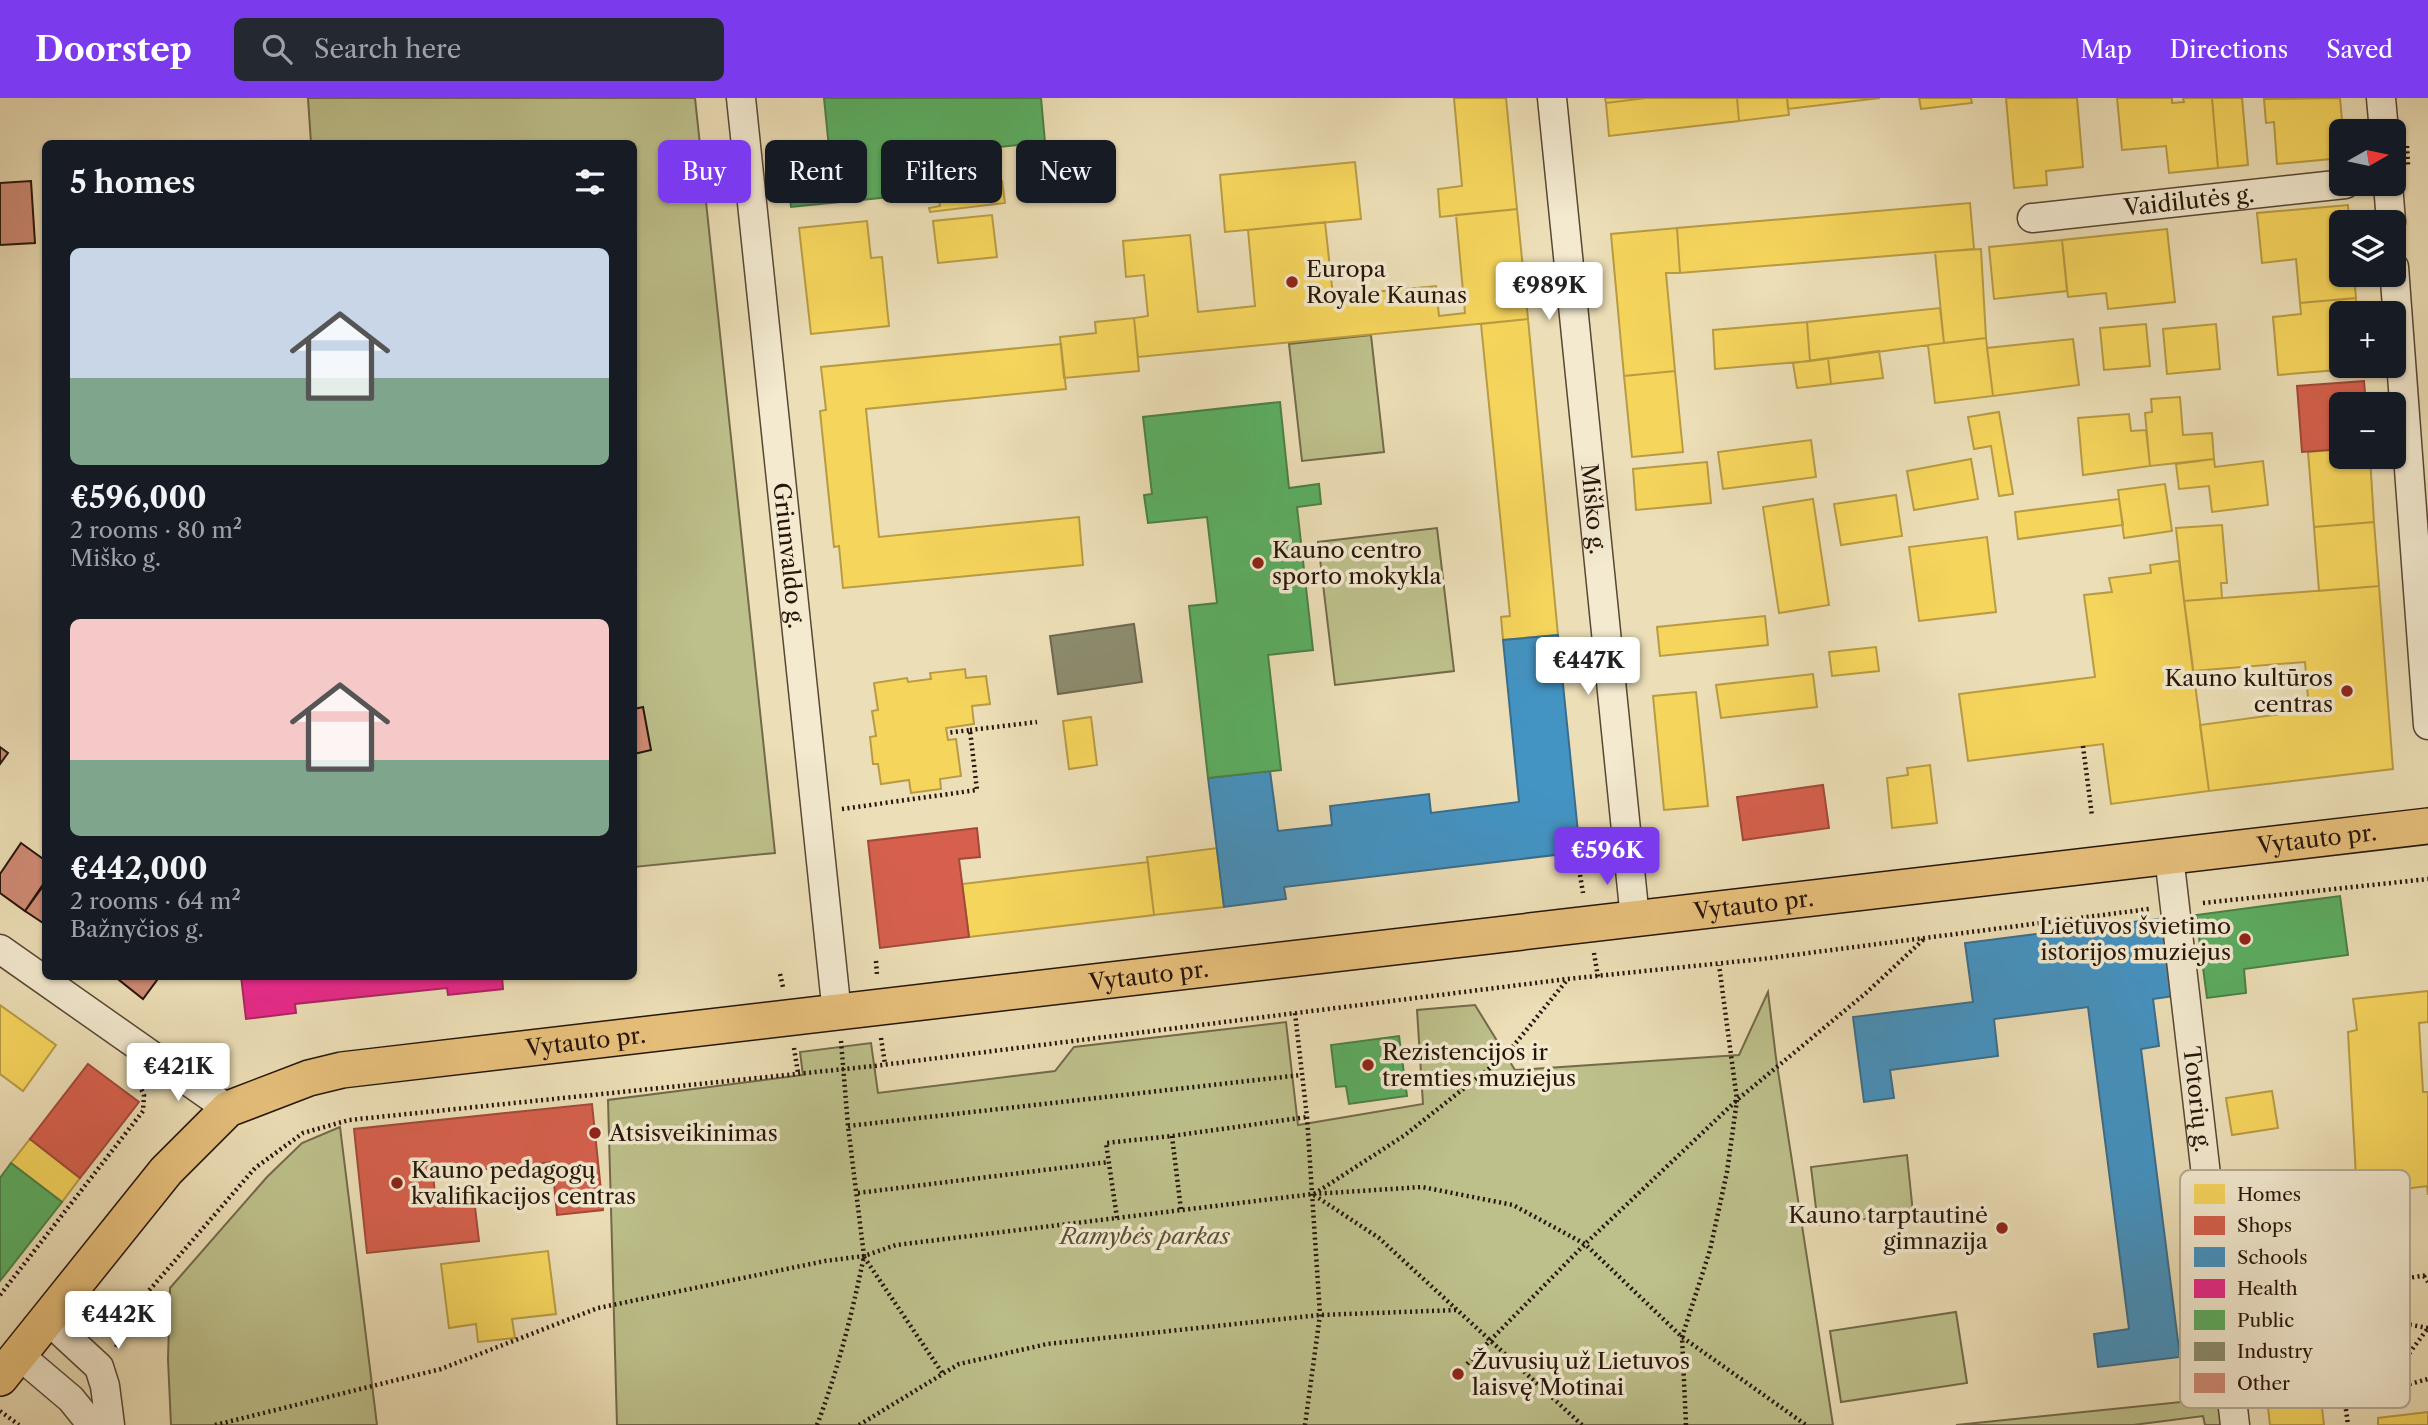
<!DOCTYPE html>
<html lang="en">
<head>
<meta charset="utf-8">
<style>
	body { margin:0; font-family:"Libre Caslon Text",serif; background:#242831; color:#f1f3f6; height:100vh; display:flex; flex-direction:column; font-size:26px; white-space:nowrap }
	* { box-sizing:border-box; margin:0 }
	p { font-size:23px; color:#9ea1a6 }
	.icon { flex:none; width:38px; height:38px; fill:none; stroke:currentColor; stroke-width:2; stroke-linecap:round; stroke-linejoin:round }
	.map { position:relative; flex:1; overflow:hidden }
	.side { position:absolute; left:42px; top:42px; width:595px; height:840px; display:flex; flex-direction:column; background:#171b24; border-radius:10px; box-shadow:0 2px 5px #0004 }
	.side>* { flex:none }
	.hud { position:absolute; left:658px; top:42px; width:665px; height:63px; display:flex; gap:14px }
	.needle { width:46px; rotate:81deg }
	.fabs { position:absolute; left:2329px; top:21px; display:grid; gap:14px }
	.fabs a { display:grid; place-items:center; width:77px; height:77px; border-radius:10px; background:#171b24; box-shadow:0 2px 5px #0004; font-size:35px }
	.price { position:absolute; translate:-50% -60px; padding:0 16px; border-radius:7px; background:#fff; color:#222; font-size:23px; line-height:46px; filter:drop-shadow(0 2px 4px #0008) }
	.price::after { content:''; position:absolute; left:50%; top:42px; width:21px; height:16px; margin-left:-10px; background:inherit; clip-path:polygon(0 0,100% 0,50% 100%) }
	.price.active { background:#7c3aed; color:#fff }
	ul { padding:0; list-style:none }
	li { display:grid; align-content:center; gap:14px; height:371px; padding:0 28px }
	li span { display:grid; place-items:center; height:217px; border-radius:10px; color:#555 }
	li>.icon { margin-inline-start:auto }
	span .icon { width:126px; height:126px; fill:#fffc; stroke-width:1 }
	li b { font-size:30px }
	h2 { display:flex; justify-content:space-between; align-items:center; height:84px; padding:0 28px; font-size:30px }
	.pill { padding:0 24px; border-radius:10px; background:#171b24; box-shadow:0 2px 5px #0004; font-size:24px; line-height:63px }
	.pill.active { background:#7c3aed; color:#fff }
	header { display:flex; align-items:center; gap:42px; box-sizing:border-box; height:98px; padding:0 35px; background:#7c3aed; color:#fff }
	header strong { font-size:33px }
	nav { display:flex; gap:38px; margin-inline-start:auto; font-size:24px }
	.search { width:490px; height:63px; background:#242831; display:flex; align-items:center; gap:18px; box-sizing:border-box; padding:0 24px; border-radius:10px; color:#9ea1a6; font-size:26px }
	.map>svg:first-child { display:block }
	.green { fill:#bdc08b; stroke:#726a4a; stroke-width:2 }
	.homes { fill:#f6d55c; stroke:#b89b43; stroke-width:2 }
	.shops { fill:#d6604d; stroke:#a24a39; stroke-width:2 }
	.schools { fill:#4393c3; stroke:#3b6d8b; stroke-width:2 }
	.health { fill:#e7298a; stroke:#ad2363; stroke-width:2 }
	.public { fill:#5aae61; stroke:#4b8047; stroke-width:2 }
	.industry { fill:#8c8c6e; stroke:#6e6850; stroke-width:2 }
	.building { fill:#cf8b75; stroke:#271509; stroke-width:2 }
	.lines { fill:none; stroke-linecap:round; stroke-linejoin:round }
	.minor-casing { stroke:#584734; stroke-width:31 }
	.major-casing { stroke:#271509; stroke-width:38 }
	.path { stroke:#271509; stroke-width:4.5; stroke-dasharray:2 3.5; stroke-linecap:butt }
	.minor { stroke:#f3ead0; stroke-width:28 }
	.major { stroke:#e6bf7b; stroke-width:35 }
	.poi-dot { fill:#8f2418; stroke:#f3ead0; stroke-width:2.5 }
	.labels { text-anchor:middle; stroke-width:7; stroke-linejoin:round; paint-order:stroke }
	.street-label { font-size:23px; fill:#271509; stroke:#f3ead0 }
	.poi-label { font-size:23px; fill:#271509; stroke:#f3ead0; text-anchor:start }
	.park-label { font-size:23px; font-style:italic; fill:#5c5136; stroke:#f3ead0 }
	.key { fill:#f3ead0; stroke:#b6aa94; stroke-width:2 }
	.key-label { font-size:19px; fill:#271509 }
</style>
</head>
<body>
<header>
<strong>Doorstep</strong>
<div class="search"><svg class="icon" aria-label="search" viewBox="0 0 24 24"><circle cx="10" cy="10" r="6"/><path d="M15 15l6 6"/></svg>Search here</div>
<nav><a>Map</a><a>Directions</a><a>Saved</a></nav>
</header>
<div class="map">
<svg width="2428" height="1327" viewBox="0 0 2428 1327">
	<rect width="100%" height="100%" fill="#ecdeb6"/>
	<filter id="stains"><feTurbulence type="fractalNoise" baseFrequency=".00286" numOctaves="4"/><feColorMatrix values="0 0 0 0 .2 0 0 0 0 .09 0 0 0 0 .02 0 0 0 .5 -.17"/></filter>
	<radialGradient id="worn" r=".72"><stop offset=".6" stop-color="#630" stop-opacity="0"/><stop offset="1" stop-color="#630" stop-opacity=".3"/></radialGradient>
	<path class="green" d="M 308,0 L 695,0 L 775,755 L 634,769 L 634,46 L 311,45 Z
		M 1371,237 L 1384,354 L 1302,363 L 1289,246 Z
		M 1437,430 L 1454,573 L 1335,587 L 1318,444 Z
		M 1768,894 L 1776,960 L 1833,1327 L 617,1327 L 608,1002 L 803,977 L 800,954 L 871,945 L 878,995 L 1055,973 L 1074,949 L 1286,924 L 1298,1027 L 1423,1006 L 1417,912 L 1475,907 L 1515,972 L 1739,957 Z
		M 340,1029 L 377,1327 L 171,1327 L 168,1261 L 170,1190 L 267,1079 L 302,1045 Z
		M 1907,1057 L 1913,1115 L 1818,1127 L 1811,1069 Z
		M 1956,1214 L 1967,1285 L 1841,1304 L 1830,1233 Z
		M 2220,1300 L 2223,1327 L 2205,1327 L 2203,1318 L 2133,1327 L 1956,1327 Z"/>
	<path class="homes" d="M 1454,0 L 1506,0 L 1517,111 L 1440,119 L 1438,91 L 1462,88 Z
		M 1605,0 L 1646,0 L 1606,5 Z
		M 1646,0 L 1737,0 L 1739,23 L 1609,38 L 1606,5 Z
		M 1737,0 L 1787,0 L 1789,17 L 1739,23 Z
		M 1787,0 L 1880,0 L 1788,11 Z
		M 1919,0 L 1971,0 L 1972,5 L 1921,11 Z
		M 2006,0 L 2077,0 L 2083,69 L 2046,73 L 2047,87 L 2014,90 Z
		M 2117,0 L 2172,0 L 2172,5 L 2184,4 L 2183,0 L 2212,0 L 2218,70 L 2169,75 L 2166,48 L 2122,52 Z
		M 2212,0 L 2242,0 L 2248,67 L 2218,70 Z
		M 2340,0 L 2343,33 L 2342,60 L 2277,66 L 2274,24 L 2266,25 L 2264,1 Z
		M 1355,64 L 1361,121 L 1225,134 L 1220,77 Z
		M 1002,83 L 1005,105 L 930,114 L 929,110 L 940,108 L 937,91 Z
		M 1970,105 L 1974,151 L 1680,175 L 1677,130 Z
		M 2348,107 L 2349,124 L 2342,124 L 2342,177 L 2354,177 L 2356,200 L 2300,205 L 2296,161 L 2262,165 L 2257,115 Z
		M 1517,111 L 1528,221 L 1138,259 L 1134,220 L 1148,218 L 1144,177 L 1126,179 L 1123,143 L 1190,137 L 1198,214 L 1255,208 L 1248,132 L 1325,124 L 1333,198 L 1436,188 L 1439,218 L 1465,215 L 1456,117 Z
		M 992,117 L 997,159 L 938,165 L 933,123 Z
		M 867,123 L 871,160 L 882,159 L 889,228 L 811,236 L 799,130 Z
		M 1677,130 L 1680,175 L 1666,175 L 1675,273 L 1624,278 L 1611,136 Z
		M 2167,131 L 2175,204 L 2108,211 L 2106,195 L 2068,199 L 2062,142 Z
		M 2062,142 L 2067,193 L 1994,201 L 1989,149 Z
		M 1981,151 L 1986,240 L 1944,245 L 1935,154 Z
		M 2356,200 L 2357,215 L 2342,215 L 2342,268 L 2362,268 L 2362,270 L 2278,277 L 2273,219 L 2301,216 L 2300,205 Z
		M 1940,210 L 1944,245 L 1810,263 L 1807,224 Z
		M 1134,220 L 1139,273 L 1064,280 L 1060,239 L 1096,235 L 1095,224 Z
		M 1528,221 L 1558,537 L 1503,542 L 1501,519 L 1510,518 L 1481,226 Z
		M 1807,224 L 1810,263 L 1715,271 L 1713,232 Z
		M 2146,226 L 2150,268 L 2104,272 L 2100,230 Z
		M 2216,226 L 2220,271 L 2167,276 L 2163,231 Z
		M 1986,240 L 1993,298 L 1935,305 L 1928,247 Z
		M 2073,241 L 2079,287 L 1993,298 L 1987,250 Z
		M 1061,246 L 1066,291 L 866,311 L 879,439 L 1079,419 L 1083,467 L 843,490 L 839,448 L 834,449 L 820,313 L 826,312 L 821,269 Z
		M 1879,253 L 1883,280 L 1831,286 L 1828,260 Z
		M 1828,260 L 1831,286 L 1797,290 L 1793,265 Z
		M 1675,273 L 1683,354 L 1632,359 L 1624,278 Z
		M 2180,299 L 2183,337 L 2212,335 L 2214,361 L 2150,368 L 2145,315 L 2152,314 L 2151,301 Z
		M 1999,314 L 2013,396 L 1999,398 L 1991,348 L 1974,351 L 1968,319 Z
		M 2129,316 L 2131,333 L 2146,332 L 2150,368 L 2083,377 L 2078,320 Z
		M 1811,342 L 1816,379 L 1723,391 L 1718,354 Z
		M 2342,351 L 2342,359 L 2370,359 L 2374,424 L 2314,429 L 2308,354 Z
		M 1971,361 L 1978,401 L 1914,412 L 1907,373 Z
		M 2214,361 L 2215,369 L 2263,363 L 2268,407 L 2212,414 L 2209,388 L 2179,391 L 2176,366 Z
		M 1707,364 L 1711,405 L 1636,412 L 1633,371 Z
		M 2165,386 L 2172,433 L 2124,440 L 2118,392 Z
		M 1896,397 L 1902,438 L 1841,447 L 1834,406 Z
		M 1813,401 L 1829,507 L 1779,515 L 1763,409 Z
		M 2119,401 L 2123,427 L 2018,441 L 2015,414 Z
		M 2374,424 L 2379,488 L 2319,493 L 2314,429 Z
		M 2222,427 L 2227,485 L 2221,485 L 2222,500 L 2184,503 L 2176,430 Z
		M 1987,439 L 1996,514 L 1919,523 L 1909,449 Z
		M 2179,463 L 2209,693 L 2111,706 L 2103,646 L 1968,663 L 1959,596 L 2095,579 L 2084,497 L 2112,494 L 2109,480 L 2151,475 L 2150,467 Z
		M 2379,488 L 2393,671 L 2209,693 L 2200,627 L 2309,612 L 2305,564 L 2193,573 L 2184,503 Z
		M 1765,518 L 1768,547 L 1660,558 L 1657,529 Z
		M 1876,549 L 1879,573 L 1832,578 L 1829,554 Z
		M 965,571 L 966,580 L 986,578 L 990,606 L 972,608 L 974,626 L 946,630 L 948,642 L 956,641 L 961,678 L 940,681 L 941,691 L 911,695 L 909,682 L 881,686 L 878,666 L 873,666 L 870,639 L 876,638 L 872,613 L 878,612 L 874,585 L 907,580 L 908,584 L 931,581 L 930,575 Z
		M 1813,576 L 1817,609 L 1721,620 L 1716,587 Z
		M 1696,594 L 1708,708 L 1664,712 L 1653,598 Z
		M 1091,619 L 1097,667 L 1069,671 L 1063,623 Z
		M 1930,667 L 1937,725 L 1892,730 L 1887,680 L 1908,677 L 1907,670 Z
		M 1217,750 L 1224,809 L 1154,817 L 1147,759 Z
		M 1148,764 L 1154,817 L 969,839 L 962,786 Z
		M 2428,893 L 2428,924 L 2419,925 L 2423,994 L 2428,994 L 2428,1097 L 2427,1088 L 2357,1097 L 2348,934 L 2357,932 L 2353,901 Z
		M 0,907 L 56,947 L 23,993 L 0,976 Z
		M 2272,993 L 2278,1030 L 2232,1037 L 2226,1000 Z
		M 30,1041 L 80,1080 L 62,1104 L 11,1065 Z
		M 548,1153 L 556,1216 L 512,1221 L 515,1240 L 478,1244 L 476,1226 L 449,1230 L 441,1166 Z
		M 2305,1162 L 2324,1327 L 2270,1327 L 2252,1168 Z
		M 2428,1314 L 2428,1327 L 2378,1327 L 2378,1320 Z"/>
	<path class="shops" d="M 2364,283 L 2366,306 L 2342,306 L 2342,351 L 2302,354 L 2297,288 Z
		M 1823,687 L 1829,730 L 1743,742 L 1737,699 Z
		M 977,730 L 980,759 L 959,761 L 969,839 L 880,850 L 868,743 Z
		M 88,966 L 139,1004 L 80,1080 L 30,1041 Z
		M 592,1006 L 603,1112 L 557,1117 L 552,1064 L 433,1077 L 435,1096 L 473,1092 L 479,1143 L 367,1155 L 354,1031 Z"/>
	<path class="schools" d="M 1558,537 L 1580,754 L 1284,789 L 1286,801 L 1224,809 L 1208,680 L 1270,673 L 1278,733 L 1332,727 L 1330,708 L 1429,696 L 1431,715 L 1519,704 L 1503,542 Z
		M 2164,820 L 2174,898 L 2153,901 L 2159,948 L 2141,951 L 2180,1259 L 2098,1269 L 2094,1236 L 2129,1231 L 2088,909 L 1994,921 L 1998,958 L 1890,972 L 1894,1000 L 1864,1004 L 1853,919 L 1973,904 L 1965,845 Z"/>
	<path class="health" d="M 241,878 L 502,878 L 503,891 L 448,897 L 447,890 L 295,906 L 296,915 L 246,921 Z"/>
	<path class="public" d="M 824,0 L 1041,0 L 1045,44 L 886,61 L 890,99 L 791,109 L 785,55 L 829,50 Z
		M 1280,304 L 1289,390 L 1319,386 L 1321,406 L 1297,409 L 1313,552 L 1268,557 L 1281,672 L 1208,680 L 1189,508 L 1217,505 L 1207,419 L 1148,425 L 1144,397 L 1152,396 L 1143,319 Z
		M 2340,798 L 2348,857 L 2244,871 L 2246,895 L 2207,900 L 2196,817 Z
		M 1399,938 L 1407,998 L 1349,1006 L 1346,988 L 1336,989 L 1331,947 Z
		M 11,1065 L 62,1104 L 0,1183 L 0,1080 Z"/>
	<path class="industry" d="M 1134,526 L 1142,584 L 1058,596 L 1050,538 Z"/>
	<path class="building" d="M 31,83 L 35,145 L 0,147 L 0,85 Z
		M 643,609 L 651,652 L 634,656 L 634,611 Z
		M 0,649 L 8,655 L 0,666 Z
		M 21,745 L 46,763 L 46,784 L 25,813 L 0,795 L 0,776 Z
		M 42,788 L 46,791 L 46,827 L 25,813 Z
		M 114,878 L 160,878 L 143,901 Z"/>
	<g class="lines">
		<defs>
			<g id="minor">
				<path id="s1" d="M 741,0 L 837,916"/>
				<path id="s2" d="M 1552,0 L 1635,821"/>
				<path d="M 2381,0 L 2384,33"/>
				<path d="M 2388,86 L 2391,124"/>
				<path id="s3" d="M 2032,120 L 2345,86"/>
				<path d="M 2394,169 L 2428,627"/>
				<path id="s4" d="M 2169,758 L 2235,1327"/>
				<path d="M 0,851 L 228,1011"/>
				<path d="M 47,1221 L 99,1269 L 105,1288 L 110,1327"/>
				<path d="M 19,1257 L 71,1301 L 92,1327"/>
			</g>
			<g id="major">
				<path id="s5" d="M 0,1280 L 166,1073 L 228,1011 L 309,980 L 342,972 L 2428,728"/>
			</g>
		</defs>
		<use href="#minor" class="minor-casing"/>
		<use href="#major" class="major-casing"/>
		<path class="path" d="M 2407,48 L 2408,67
			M 970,632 L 1037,624
			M 2083,648 L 2092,718
			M 842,711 L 977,692 L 970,632 L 947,635
			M 1580,777 L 1583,795
			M 2203,805 L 2428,781
			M 1594,855 L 1598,879
			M 876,863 L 877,878
			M 780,876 L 783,889
			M 1295,915 L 1307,1019 L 1320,1217 L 1305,1327
			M 881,940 L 885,966
			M 841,943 L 848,1028 L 864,1158 L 896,1147 L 1313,1096 L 1422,1089 L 1513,1107 L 1585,1146 L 1682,1239 L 1806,1327
			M 794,950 L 798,975
			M 848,1028 L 1301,977
			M 1172,1038 L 1181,1112
			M 858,1095 L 1109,1064
			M 1314,1096 L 1405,1037 L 1506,957 L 1567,882
			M 1314,1097 L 1379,1140 L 1582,1327
			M 1117,1120 L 1106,1045 L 1172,1038 L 1307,1019
			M 864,1159 L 943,1276
			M 2424,1178 L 2428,1184
			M 2385,1183 L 2395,1290
			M 0,1197 L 143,1013 L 144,997 L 137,982
			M 2333,1213 L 2348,1327
			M 2333,1213 L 2375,1185 L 2428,1177
			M 2334,1213 L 2428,1230
			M 2337,1239 L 2394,1276 L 2428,1230
			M 116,1249 L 140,1203 L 255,1070 L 303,1035 L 349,1022 L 874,968 L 1567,881 L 1762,861 L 2149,811
			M 1467,1266 L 1585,1146 L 1737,1002 L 1866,895 L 1925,840
			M 2346,1304 L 2428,1281
			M 0,1313 L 19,1327
			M 215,1327 L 441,1271 L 598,1210 L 825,1163 L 864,1158
			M 817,1327 C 838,1272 852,1216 864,1158
			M 859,1327 L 959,1266 L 1047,1246 L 1320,1217 L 1457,1212
			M 1686,1327 L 1682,1239 L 1710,1152 L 1727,1074 L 1737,1002 L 1719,867"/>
		<use href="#minor" class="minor"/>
		<use href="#major" class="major"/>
	</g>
	<g class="poi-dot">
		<circle cx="1292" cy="184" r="7"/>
		<circle cx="1258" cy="465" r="7"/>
		<circle cx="2347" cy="593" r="7"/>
		<circle cx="2245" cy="841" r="7"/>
		<circle cx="1368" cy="967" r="7"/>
		<circle cx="595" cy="1035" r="7"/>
		<circle cx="397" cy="1085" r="7"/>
		<circle cx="2002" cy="1130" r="7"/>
		<circle cx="1458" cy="1276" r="7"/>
	</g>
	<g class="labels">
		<g class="street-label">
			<text dy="8" stroke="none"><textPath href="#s3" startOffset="158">Vaidilutės g.</textPath></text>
			<text dy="8" stroke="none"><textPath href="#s2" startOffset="413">Miško g.</textPath></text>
			<text dy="8" stroke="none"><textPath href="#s1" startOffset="460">Griunvaldo g.</textPath></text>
			<text dy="8" stroke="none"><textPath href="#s5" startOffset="2462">Vytauto pr.</textPath></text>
			<text dy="8" stroke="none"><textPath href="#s5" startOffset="1895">Vytauto pr.</textPath></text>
			<text dy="8" stroke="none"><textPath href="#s5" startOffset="1286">Vytauto pr.</textPath></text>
			<text dy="8" stroke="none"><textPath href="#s5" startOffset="719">Vytauto pr.</textPath></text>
			<text dy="8" stroke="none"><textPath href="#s4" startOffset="245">Totorių g.</textPath></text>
		</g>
		<g class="poi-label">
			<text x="1306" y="179">Europa<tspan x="1306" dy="26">Royale Kaunas</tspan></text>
			<text x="1272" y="460">Kauno centro<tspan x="1272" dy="26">sporto mokykla</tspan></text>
			<text x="2333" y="588" text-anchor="end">Kauno kultūros<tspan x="2333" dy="26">centras</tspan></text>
			<text x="2231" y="836" text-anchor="end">Lietuvos švietimo<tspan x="2231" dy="26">istorijos muziejus</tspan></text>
			<text x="1382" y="962">Rezistencijos ir<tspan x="1382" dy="26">tremties muziejus</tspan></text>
			<text x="609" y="1043">Atsisveikinimas</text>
			<text x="411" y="1080">Kauno pedagogų<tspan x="411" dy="26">kvalifikacijos centras</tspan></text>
			<text x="1988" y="1125" text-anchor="end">Kauno tarptautinė<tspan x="1988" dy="26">gimnazija</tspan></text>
			<text x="1472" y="1271">Žuvusių už Lietuvos<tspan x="1472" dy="26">laisvę Motinai</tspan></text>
		</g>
		<g class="park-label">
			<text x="1145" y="1146">Ramybės parkas</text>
		</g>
	</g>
	<rect x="2180" y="1072" width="230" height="238" rx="10" class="key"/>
	<rect x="2194" y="1086" width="31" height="20" fill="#f6d55c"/>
	<rect x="2194" y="1118" width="31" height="19" fill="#d6604d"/>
	<rect x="2194" y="1149" width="31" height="20" fill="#4393c3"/>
	<rect x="2194" y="1181" width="31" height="19" fill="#e7298a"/>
	<rect x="2194" y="1212" width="31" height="20" fill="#5aae61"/>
	<rect x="2194" y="1244" width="31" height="19" fill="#8c8c6e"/>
	<rect x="2194" y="1275" width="31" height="20" fill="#cf8b75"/>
	<g class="key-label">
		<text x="2237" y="1103">Homes</text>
		<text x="2237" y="1134">Shops</text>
		<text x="2237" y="1166">Schools</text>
		<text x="2237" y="1197">Health</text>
		<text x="2237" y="1229">Public</text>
		<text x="2237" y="1260">Industry</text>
		<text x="2237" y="1292">Other</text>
	</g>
	<rect width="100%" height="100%" filter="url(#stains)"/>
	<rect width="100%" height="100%" fill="url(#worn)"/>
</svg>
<div class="fabs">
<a><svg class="needle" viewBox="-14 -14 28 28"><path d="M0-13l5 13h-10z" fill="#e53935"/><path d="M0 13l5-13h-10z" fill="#9ea1a6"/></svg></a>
<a><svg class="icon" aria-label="layers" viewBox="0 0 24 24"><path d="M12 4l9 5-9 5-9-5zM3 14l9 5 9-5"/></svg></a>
<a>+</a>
<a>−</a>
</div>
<b class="price" style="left:1549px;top:224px">€989K</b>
<b class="price" style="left:1588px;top:599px">€447K</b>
<b class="price active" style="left:1607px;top:789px">€596K</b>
<b class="price" style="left:178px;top:1005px">€421K</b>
<b class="price" style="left:118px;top:1253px">€442K</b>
<div class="hud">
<a class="pill active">Buy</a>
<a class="pill">Rent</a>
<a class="pill">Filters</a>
<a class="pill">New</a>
</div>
<section class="side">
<h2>5 homes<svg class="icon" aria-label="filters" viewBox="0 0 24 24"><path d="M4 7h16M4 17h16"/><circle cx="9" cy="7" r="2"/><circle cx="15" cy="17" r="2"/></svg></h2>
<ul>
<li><span style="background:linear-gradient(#c9d6e8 60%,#7fa58c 0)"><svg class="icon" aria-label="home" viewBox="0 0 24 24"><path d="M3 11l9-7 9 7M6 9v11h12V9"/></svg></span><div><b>€596,000</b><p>2 rooms · 80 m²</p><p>Miško g.</p></div></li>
<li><span style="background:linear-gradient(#f6c9c9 65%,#7fa58c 0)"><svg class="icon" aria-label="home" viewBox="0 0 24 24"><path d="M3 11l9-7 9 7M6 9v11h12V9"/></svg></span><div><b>€442,000</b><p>2 rooms · 64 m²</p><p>Bažnyčios g.</p></div></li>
</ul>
</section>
</div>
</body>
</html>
